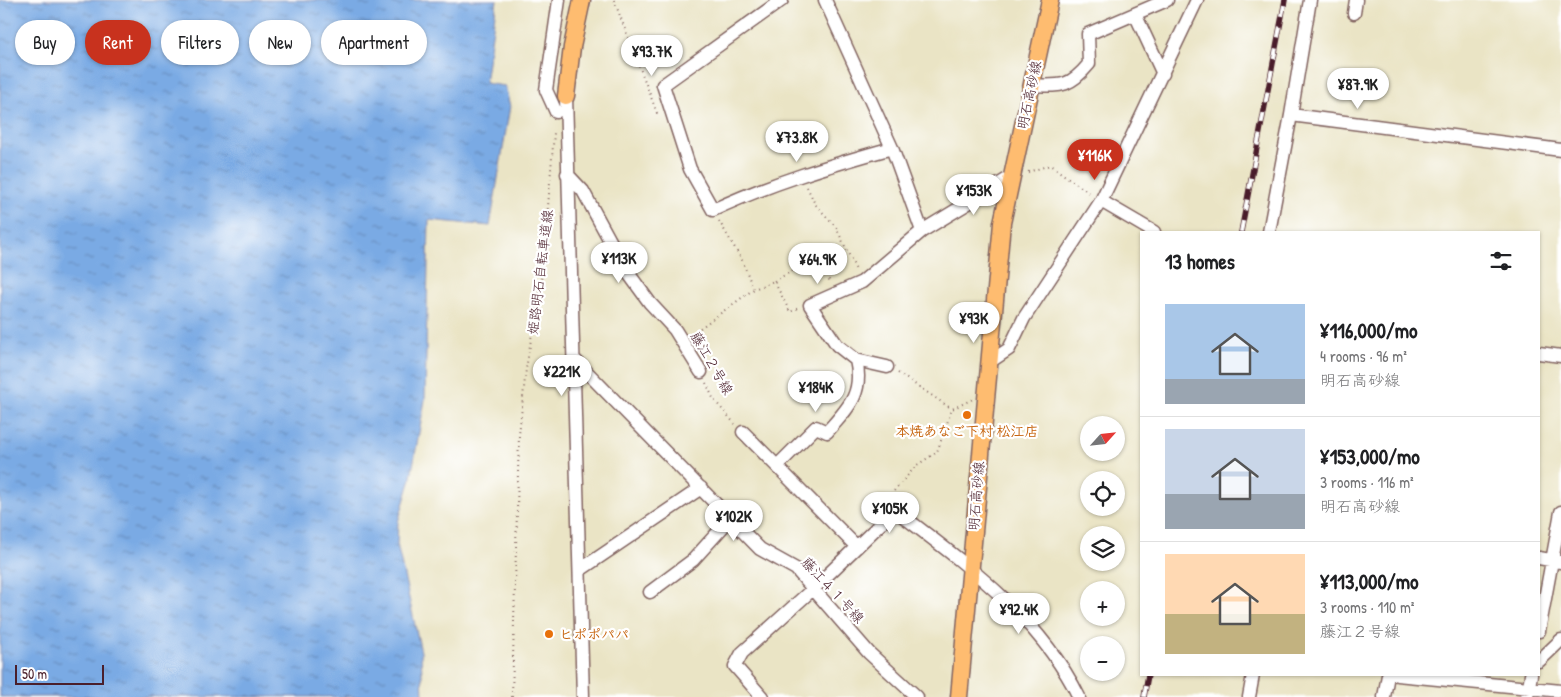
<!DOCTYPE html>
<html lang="en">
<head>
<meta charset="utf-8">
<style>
	body { margin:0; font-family:"Patrick Hand","Klee One",sans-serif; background:#f6f6f6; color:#202124; height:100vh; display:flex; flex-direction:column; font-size:19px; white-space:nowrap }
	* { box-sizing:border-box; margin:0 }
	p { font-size:16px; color:#757577 }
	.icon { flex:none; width:28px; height:28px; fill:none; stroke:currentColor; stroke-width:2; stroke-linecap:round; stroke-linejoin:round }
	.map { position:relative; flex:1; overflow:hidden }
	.drawer { position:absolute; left:1140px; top:231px; width:400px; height:445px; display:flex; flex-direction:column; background:#fff; border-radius:0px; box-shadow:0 1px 4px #0004 }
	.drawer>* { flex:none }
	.hud { position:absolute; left:15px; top:20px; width:475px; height:45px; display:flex; gap:10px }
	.needle { width:32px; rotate:63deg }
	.fabs { position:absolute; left:1080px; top:416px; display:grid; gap:10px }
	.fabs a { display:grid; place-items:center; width:45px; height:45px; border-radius:50%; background:#fff; box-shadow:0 1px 4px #0004; font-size:25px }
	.scale { position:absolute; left:15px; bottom:12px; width:89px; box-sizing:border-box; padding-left:5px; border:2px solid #4a1f2b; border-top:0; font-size:14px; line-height:18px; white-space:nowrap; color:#4a1f2b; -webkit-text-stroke:4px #fff; paint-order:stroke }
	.price { position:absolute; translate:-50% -42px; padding:0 11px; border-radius:18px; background:#fff; color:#222; font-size:16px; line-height:32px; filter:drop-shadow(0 1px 2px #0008) }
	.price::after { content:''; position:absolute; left:50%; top:30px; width:15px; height:11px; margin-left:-8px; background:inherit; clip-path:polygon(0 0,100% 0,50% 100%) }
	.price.active { background:#c8321e; color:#fff }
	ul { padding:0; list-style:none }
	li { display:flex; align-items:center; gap:15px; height:125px; padding:0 25px }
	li+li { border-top:1px solid #e0e0e0 }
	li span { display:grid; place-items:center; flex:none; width:140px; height:100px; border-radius:0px; color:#555 }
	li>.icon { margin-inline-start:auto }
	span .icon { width:60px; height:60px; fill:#fffc; stroke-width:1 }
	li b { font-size:21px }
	h2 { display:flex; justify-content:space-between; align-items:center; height:60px; padding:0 25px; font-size:21px }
	.pill { padding:0 18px; border-radius:22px; background:#fff; box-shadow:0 1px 4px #0004; font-size:18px; line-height:45px }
	.pill.active { background:#c8321e; color:#fff }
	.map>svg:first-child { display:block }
	.water { fill:url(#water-ripples); stroke:#626488 }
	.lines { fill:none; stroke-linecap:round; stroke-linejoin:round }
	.minor-casing { stroke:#826461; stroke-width:15 }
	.major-casing { stroke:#826461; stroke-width:19 }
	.path { stroke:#826461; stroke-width:2; stroke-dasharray:1 4; stroke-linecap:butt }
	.minor { stroke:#fff; stroke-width:12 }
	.major { stroke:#febc70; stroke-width:16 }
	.rail-casing { stroke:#4a1f2b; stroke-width:5.5 }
	.rail { stroke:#fff; stroke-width:4; stroke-dasharray:11; stroke-linecap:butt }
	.food-dot { fill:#e8710a; stroke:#fff; stroke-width:2 }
	.labels { text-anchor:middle; stroke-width:4.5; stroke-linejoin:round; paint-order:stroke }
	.street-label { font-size:14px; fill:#4a1f2b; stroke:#fff }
	.food-label { font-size:14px; font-weight:bold; fill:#c56008; stroke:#fff }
</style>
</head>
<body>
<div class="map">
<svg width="1561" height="697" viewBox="0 0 1561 697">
	<defs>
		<pattern id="water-ripples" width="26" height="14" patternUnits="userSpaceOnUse" patternTransform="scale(1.25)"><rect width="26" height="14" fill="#7aaae4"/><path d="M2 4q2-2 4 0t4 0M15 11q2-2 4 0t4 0" fill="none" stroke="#668ab9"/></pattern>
	</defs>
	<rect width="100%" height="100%" fill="#fff"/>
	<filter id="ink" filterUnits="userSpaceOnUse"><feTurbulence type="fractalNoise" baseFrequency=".02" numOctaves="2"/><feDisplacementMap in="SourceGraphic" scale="10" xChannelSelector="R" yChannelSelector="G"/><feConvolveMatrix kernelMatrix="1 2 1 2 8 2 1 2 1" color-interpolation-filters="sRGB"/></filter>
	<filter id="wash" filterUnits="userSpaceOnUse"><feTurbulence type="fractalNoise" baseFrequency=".0096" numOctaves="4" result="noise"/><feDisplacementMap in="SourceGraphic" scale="20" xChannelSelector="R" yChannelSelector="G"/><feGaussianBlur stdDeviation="1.12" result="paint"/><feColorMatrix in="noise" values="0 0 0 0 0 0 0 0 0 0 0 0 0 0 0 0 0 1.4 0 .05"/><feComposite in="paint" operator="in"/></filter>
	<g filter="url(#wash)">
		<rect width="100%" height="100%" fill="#eae4c5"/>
		<path class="water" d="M 0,0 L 497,0 L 485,83 L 505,86 L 510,106 L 490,226 L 429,220 L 425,400 L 410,482 L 398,522 L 397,544 L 421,652 L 423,697 L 0,697 Z"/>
	</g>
	<g filter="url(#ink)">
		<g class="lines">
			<defs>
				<path id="minor" d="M 782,0 L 663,85 L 690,169 L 713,210 C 771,183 831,165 892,148
					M 825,0 L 892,148 L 922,231
					M 1354,13 L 1356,0
					M 1135,14 L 1163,74
					M 1031,85 C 1061,86 1069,88 1089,64 L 1088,34 L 1167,0
					M 566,96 L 583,697
					M 556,112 L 546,90 L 559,0
					M 1291,115 L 1310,0
					M 567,174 L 583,191 L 626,270 L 650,303 L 675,330 L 701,372
					M 1101,201 L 1154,232
					M 1269,232 L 1291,115 L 1561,150
					M 1539,353 L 1561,356
					M 575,360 L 760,549 L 796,569 L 869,653 L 917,697
					M 988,363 L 1009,349 L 1024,318 L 1101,201 L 1197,0
					M 887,367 L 856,360 L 837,345 L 810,305 L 862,282 L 922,231 L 1011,177
					M 743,432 L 857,547
					M 777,466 L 816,427 L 827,432 C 848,408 864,394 856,360
					M 1539,558 L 1561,562
					M 580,570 L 701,488
					M 650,592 L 693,560 L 730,519
					M 1539,631 L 1561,512
					M 1539,661 L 1561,640
					M 1397,675 L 1561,691
					M 762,697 L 735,666 L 742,653 L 814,588 L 895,510 C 964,563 1039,616 1079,697
					M 1249,697 L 1253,675
					M 1384,697 L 1388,675
					M 1527,697 L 1531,675"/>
				<path id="major" d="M 566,96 L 572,47 L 582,0
					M 959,697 L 1002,223 L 1050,0"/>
			</defs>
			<use href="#minor" class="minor-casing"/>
			<use href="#major" class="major-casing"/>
			<path class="path" d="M 614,0 L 657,113 L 659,112
				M 1028,172 L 1050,165 L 1091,194
				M 807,187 L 815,204 L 836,227 L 856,270
				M 719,221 L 742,260 L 753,288
				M 774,281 L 818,257 L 830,282
				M 692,334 L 754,289 L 774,281 L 790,312 L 799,308
				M 898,373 L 952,409
				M 706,383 L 714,400 L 735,424
				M 884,502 L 917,465 L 937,452 L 952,409 L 973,399
				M 512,697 L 519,435 L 526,369 L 543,268 L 554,133"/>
			<use href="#minor" class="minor"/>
			<use href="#major" class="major"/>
			<defs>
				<path id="rail" d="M 1241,232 L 1285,0
					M 1144,697 L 1148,675"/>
			</defs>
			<use href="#rail" class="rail-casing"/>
			<use href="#rail" class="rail"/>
		</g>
	</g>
	<g class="food-dot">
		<circle cx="967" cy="415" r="5"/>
		<circle cx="549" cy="634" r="5"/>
	</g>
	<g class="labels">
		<g class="street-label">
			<text transform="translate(1029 95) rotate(-78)" y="5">明石高砂線</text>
			<text transform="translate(540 272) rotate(-83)" y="5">姫路明石自転車道線</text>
			<text transform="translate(712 363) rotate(60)" y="5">藤江２号線</text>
			<text transform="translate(976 496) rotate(-85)" y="5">明石高砂線</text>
			<text transform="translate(833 590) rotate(47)" y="5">藤江４１号線</text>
		</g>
		<g class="food-label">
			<text x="967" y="436">本焼あなご下村 松江店</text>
			<text x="559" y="639" text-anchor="start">ヒポポパパ</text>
		</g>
	</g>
</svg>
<div class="fabs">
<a><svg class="needle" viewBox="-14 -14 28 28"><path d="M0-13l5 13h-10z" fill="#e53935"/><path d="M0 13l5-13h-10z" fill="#757577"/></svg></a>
<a><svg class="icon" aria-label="locate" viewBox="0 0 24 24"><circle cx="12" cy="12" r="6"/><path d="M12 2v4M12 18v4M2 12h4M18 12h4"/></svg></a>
<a><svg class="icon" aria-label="layers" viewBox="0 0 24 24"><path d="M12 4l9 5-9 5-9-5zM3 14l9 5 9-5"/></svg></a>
<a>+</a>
<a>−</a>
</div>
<div class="scale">50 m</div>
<b class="price" style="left:652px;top:77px">¥93.7K</b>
<b class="price" style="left:1358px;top:110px">¥87.9K</b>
<b class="price" style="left:797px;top:163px">¥73.8K</b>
<b class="price active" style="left:1095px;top:181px">¥116K</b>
<b class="price" style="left:974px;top:216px">¥153K</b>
<b class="price" style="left:619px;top:284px">¥113K</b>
<b class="price" style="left:818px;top:285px">¥64.9K</b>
<b class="price" style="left:974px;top:344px">¥93K</b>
<b class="price" style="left:562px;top:397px">¥221K</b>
<b class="price" style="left:816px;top:413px">¥184K</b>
<b class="price" style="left:890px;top:534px">¥105K</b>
<b class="price" style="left:734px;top:542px">¥102K</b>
<b class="price" style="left:1019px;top:635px">¥92.4K</b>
<div class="hud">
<a class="pill">Buy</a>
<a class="pill active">Rent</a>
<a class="pill">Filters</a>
<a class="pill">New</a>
<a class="pill">Apartment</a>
</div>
<section class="drawer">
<h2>13 homes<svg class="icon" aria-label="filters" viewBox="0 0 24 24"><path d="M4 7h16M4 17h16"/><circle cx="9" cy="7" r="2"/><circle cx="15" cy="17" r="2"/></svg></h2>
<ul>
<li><span style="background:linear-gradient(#a9c7e8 75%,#9aa5b1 0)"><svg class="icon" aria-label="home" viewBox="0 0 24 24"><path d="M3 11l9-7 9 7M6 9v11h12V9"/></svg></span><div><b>¥116,000/mo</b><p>4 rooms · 96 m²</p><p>明石高砂線</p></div></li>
<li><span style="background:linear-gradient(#c9d6e8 65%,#9aa5b1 0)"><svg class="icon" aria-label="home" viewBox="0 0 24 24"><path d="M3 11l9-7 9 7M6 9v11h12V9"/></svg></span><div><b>¥153,000/mo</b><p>3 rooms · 116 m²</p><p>明石高砂線</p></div></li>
<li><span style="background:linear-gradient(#ffd9b3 60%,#c2b280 0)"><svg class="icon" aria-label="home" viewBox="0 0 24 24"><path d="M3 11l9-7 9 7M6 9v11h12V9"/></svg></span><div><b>¥113,000/mo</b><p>3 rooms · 110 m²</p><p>藤江２号線</p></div></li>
</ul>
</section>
</div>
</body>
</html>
